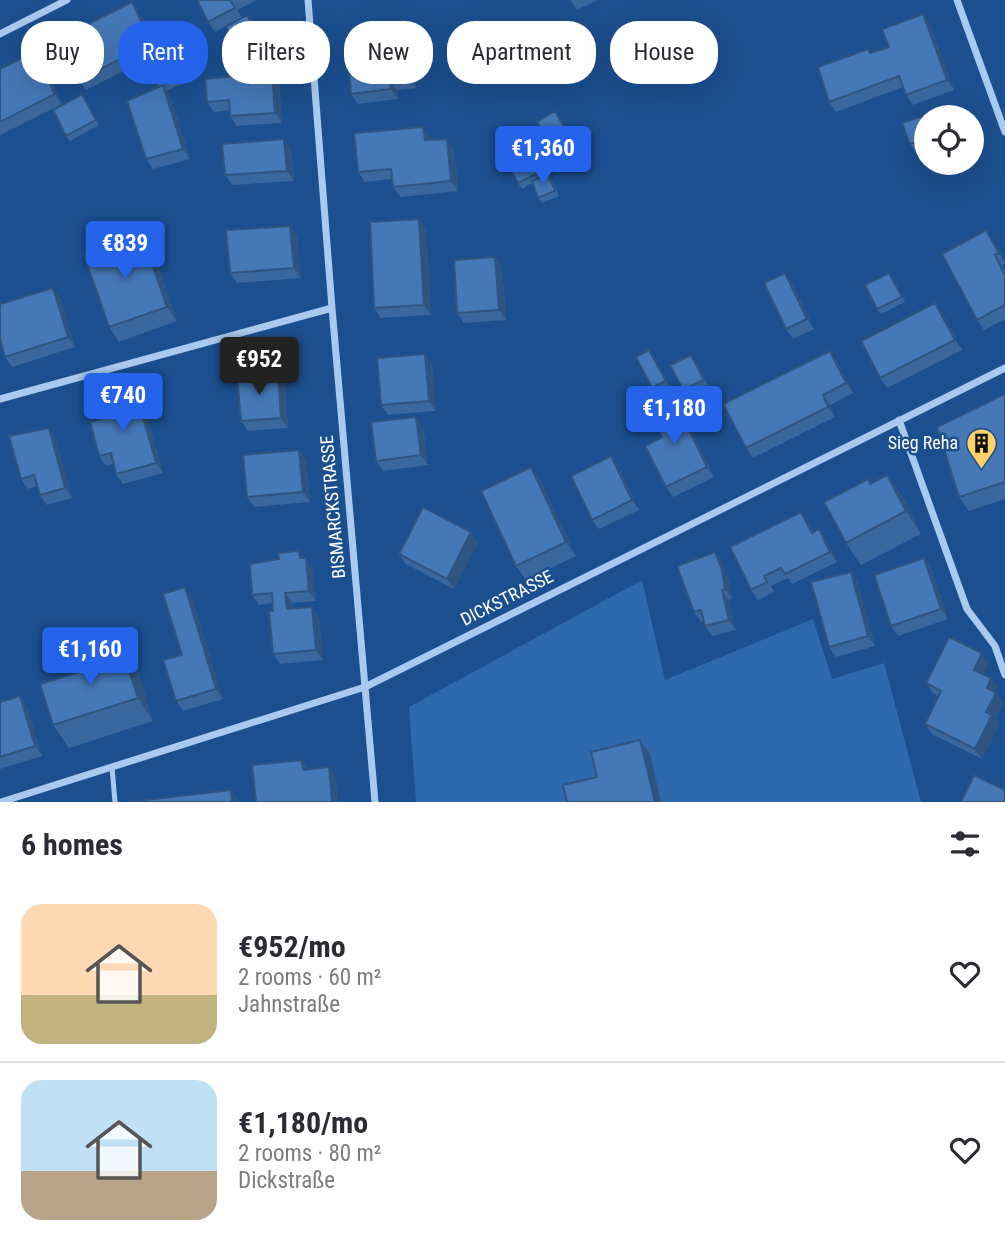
<!DOCTYPE html>
<html lang="en">
<head>
<meta charset="utf-8">
<style>
	body { margin:0; font-family:"Roboto Condensed",sans-serif; background:#f2f2f3; color:#2b2b33; height:100vh; display:flex; flex-direction:column; font-size:26px; white-space:nowrap }
	* { box-sizing:border-box; margin:0 }
	p { font-size:23px; color:#7c7c81 }
	.icon { flex:none; width:38px; height:38px; fill:none; stroke:currentColor; stroke-width:2; stroke-linecap:round; stroke-linejoin:round }
	.map { position:relative; height:802px; overflow:hidden }
	.drawer { display:flex; flex-direction:column; background:#fff; flex:1 }
	.drawer>* { flex:none }
	.banner { position:absolute; left:21px; top:21px; width:964px; height:63px; display:flex; gap:14px }
	.fabs { position:absolute; left:914px; top:105px; display:grid; gap:14px }
	.fabs a { display:grid; place-items:center; width:70px; height:70px; border-radius:50%; background:#fff; box-shadow:0 7px 28px #0002; font-size:35px }
	.price { position:absolute; translate:-50% -60px; padding:0 16px; border-radius:7px; background:#2563eb; color:#fff; font-size:23px; line-height:46px; filter:drop-shadow(0 2px 4px #0008) }
	.price::after { content:''; position:absolute; left:50%; top:42px; width:21px; height:16px; margin-left:-10px; background:inherit; clip-path:polygon(0 0,100% 0,50% 100%) }
	.price.on { background:#222; color:#fff }
	ul { padding:0; list-style:none }
	li { display:flex; align-items:center; gap:21px; height:175px; padding:0 21px }
	li+li { border-top:2px solid #e1e1e2 }
	li span { display:grid; place-items:center; flex:none; width:196px; height:140px; border-radius:21px; color:#555 }
	li>.icon { margin-inline-start:auto }
	span .icon { width:84px; height:84px; fill:#fffc; stroke-width:1 }
	li b { font-size:30px }
	h2 { display:flex; justify-content:space-between; align-items:center; height:84px; padding:0 21px; font-size:30px }
	.pill { padding:0 24px; border-radius:28px; background:#fff; box-shadow:0 7px 28px #0002; font-size:24px; line-height:63px }
	.pill.on { background:#2563eb; color:#fff }
	.map>svg:first-child { display:block }
	.green { fill:#2e69ad }
	.lines { fill:none; stroke-linecap:round; stroke-linejoin:round }
	.lane { stroke:#a9c9ee; stroke-width:5 }
	.street { stroke:#a9c9ee; stroke-width:7 }
	.wall { fill:#3a679d }
	.shaded-wall { fill:#305480 }
	.building { fill:#4478b7; stroke:#305480; stroke-width:2 }
	.labels { text-anchor:middle; stroke-width:5; stroke-linejoin:round; paint-order:stroke }
	.poi-label { font-size:18px; fill:#fff; stroke:#1b4f8f; text-anchor:end }
	.street-label { font-size:18px; fill:#fff; stroke:#1b4f8f }
</style>
</head>
<body>
<div class="map">
<svg width="1005" height="802" viewBox="0 0 1005 802">
	<rect width="100%" height="100%" fill="#1b4f8f"/>
	<path class="green" d="M 642,580 L 665,680 L 813,619 L 832,679 L 884,663 L 921,802 L 416,802 L 409,707 Z"/>
	<g class="lines">
		<path class="lane" d="M 112,767 L 115,802"/>
		<path class="street" d="M 308,0 L 332,308 L 375,802
			M 957,0 L 1005,132
			M 0,34 L 67,0
			M 0,399 L 332,308
			M 899,420 L 967,609 L 995,646 L 1005,675
			M 1,802 L 365,687 L 1005,368"/>
	</g>
	<path class="wall" d="M 197,0 L 257,0 L 237,10 L 242,18 L 251,20 L 262,40 L 240,52 L 237,47 L 231,23 L 215,32 L 208,22 Z
		M 570,0 L 598,0 L 577,10 Z
		M 139,12 L 159,53 L 86,90 L 79,80 Z
		M 930,24 L 954,90 L 913,105 L 906,95 L 903,87 L 836,112 L 829,102 L 868,49 L 871,53 L 889,47 Z
		M 386,47 L 393,59 L 408,58 L 415,68 L 416,88 L 397,90 L 398,99 L 358,104 L 351,94 Z
		M 175,57 L 187,81 L 167,91 L 170,95 L 190,159 L 153,169 L 146,159 L 159,87 Z
		M 277,59 L 282,123 L 237,126 L 230,116 L 230,110 L 214,112 L 207,102 Z
		M 41,62 L 62,104 L 0,135 L 0,69 Z
		M 82,94 L 99,125 L 70,141 L 66,136 Z
		M 555,111 L 575,146 L 557,157 L 553,151 Z
		M 926,117 L 926,151 L 917,154 L 910,144 Z
		M 423,127 L 430,137 L 431,140 L 454,149 L 458,191 L 400,197 L 393,187 L 392,179 L 365,182 L 358,172 Z
		M 284,139 L 291,149 L 294,181 L 232,185 L 225,175 Z
		M 534,159 L 543,177 L 552,180 L 559,196 L 542,203 L 538,198 L 532,183 L 522,189 L 518,183 Z
		M 419,219 L 426,229 L 431,315 L 381,318 L 374,308 Z
		M 986,230 L 993,240 L 1005,262 L 1005,264 L 1002,265 L 1005,271 L 1005,319 L 984,330 L 977,320 Z
		M 142,235 L 152,249 L 177,321 L 119,342 L 109,327 Z
		M 297,236 L 301,278 L 237,283 L 230,273 Z
		M 495,257 L 502,267 L 506,320 L 464,323 L 457,313 Z
		M 893,278 L 905,302 L 881,314 L 877,309 Z
		M 792,283 L 814,329 L 793,339 L 786,329 Z
		M 60,298 L 75,347 L 12,367 L 5,357 Z
		M 942,313 L 962,350 L 887,388 L 880,378 Z
		M 425,354 L 432,364 L 436,411 L 388,415 L 381,405 Z
		M 653,355 L 669,386 L 656,393 L 652,388 Z
		M 691,355 L 708,385 L 686,396 L 683,390 Z
		M 837,361 L 853,393 L 830,405 L 835,417 L 753,458 L 746,448 Z
		M 285,383 L 288,428 L 248,431 L 241,421 Z
		M 1005,394 L 1005,499 L 969,511 L 959,497 Z
		M 674,399 L 681,409 L 714,477 L 673,497 L 666,487 L 662,437 Z
		M 143,402 L 163,473 L 123,484 L 116,474 L 114,464 L 106,466 L 99,456 L 101,419 Z
		M 423,427 L 428,465 L 383,471 L 376,461 Z
		M 56,438 L 72,498 L 47,505 L 40,495 L 37,486 L 28,489 L 21,479 Z
		M 299,450 L 306,460 L 310,502 L 254,507 L 247,497 Z
		M 618,466 L 639,510 L 599,529 L 592,520 Z
		M 887,475 L 903,497 L 921,534 L 861,565 L 846,543 L 871,483 Z
		M 541,482 L 576,556 L 526,580 L 516,566 Z
		M 808,522 L 813,532 L 826,539 L 837,562 L 792,584 L 788,578 L 771,586 L 774,592 L 758,600 L 751,590 Z
		M 478,542 L 454,589 L 406,564 L 399,554 Z
		M 715,552 L 722,562 L 729,580 L 732,599 L 729,600 L 736,630 L 712,636 L 705,626 L 704,621 L 701,622 L 694,612 Z
		M 304,558 L 313,568 L 316,601 L 292,603 L 293,609 L 319,617 L 323,660 L 280,664 L 273,654 L 273,603 L 259,605 L 252,595 Z
		M 924,558 L 931,568 L 948,619 L 898,636 L 891,626 Z
		M 851,572 L 858,582 L 875,646 L 836,657 L 829,647 Z
		M 192,597 L 223,699 L 183,711 L 176,701 L 182,655 Z
		M 121,646 L 137,668 L 153,721 L 69,748 L 53,725 L 82,671 Z
		M 989,663 L 983,674 L 998,688 L 996,693 L 1003,703 L 995,719 L 999,725 L 982,759 L 932,734 L 925,724 L 938,696 L 933,693 L 926,683 Z
		M 20,696 L 27,706 L 42,756 L 0,769 L 0,702 Z"/>
	<path class="shaded-wall" d="M 132,2 L 139,12 L 159,53 L 152,43 Z
		M 923,14 L 930,24 L 954,90 L 947,80 Z
		M 386,47 L 393,57 L 394,70 L 387,60 Z
		M 270,49 L 277,59 L 282,123 L 275,113 Z
		M 34,52 L 41,62 L 62,104 L 55,94 Z
		M 408,58 L 415,68 L 416,88 L 409,78 Z
		M 390,80 L 397,90 L 398,99 L 391,89 Z
		M 163,85 L 170,95 L 190,159 L 183,149 Z
		M 423,127 L 430,137 L 432,150 L 425,140 Z
		M 284,139 L 291,149 L 294,181 L 287,171 Z
		M 447,139 L 454,149 L 458,191 L 451,181 Z
		M 419,219 L 426,229 L 431,315 L 424,305 Z
		M 290,226 L 297,236 L 301,278 L 294,268 Z
		M 986,230 L 993,240 L 1005,262 L 999,253 Z
		M 142,235 L 152,249 L 177,321 L 167,307 Z
		M 495,257 L 502,267 L 506,320 L 499,310 Z
		M 785,273 L 792,283 L 814,329 L 807,319 Z
		M 53,288 L 60,298 L 75,347 L 68,337 Z
		M 935,303 L 942,313 L 962,350 L 955,340 Z
		M 830,351 L 837,361 L 853,393 L 846,383 Z
		M 425,354 L 432,364 L 436,411 L 429,401 Z
		M 278,373 L 285,383 L 288,428 L 281,418 Z
		M 136,392 L 143,402 L 163,473 L 156,463 Z
		M 823,395 L 830,405 L 835,417 L 828,407 Z
		M 674,399 L 681,409 L 714,477 L 707,467 Z
		M 416,417 L 423,427 L 428,465 L 421,455 Z
		M 49,428 L 56,438 L 72,498 L 65,488 Z
		M 299,450 L 306,460 L 310,502 L 303,492 Z
		M 611,456 L 618,466 L 639,510 L 632,500 Z
		M 531,467 L 541,482 L 576,556 L 566,542 Z
		M 887,475 L 903,497 L 921,534 L 906,511 Z
		M 801,512 L 808,522 L 819,543 L 812,533 Z
		M 819,529 L 826,539 L 837,562 L 830,552 Z
		M 471,532 L 478,542 L 454,589 L 447,579 Z
		M 715,552 L 722,562 L 729,580 L 732,599 L 725,589 Z
		M 306,558 L 313,568 L 316,601 L 309,591 Z
		M 924,558 L 931,568 L 948,619 L 941,609 Z
		M 851,572 L 858,582 L 875,646 L 868,636 Z
		M 185,587 L 192,597 L 223,699 L 216,689 Z
		M 722,590 L 729,600 L 736,630 L 729,620 Z
		M 285,593 L 292,603 L 294,619 L 287,609 Z
		M 312,607 L 319,617 L 323,660 L 316,650 Z
		M 121,646 L 137,668 L 153,721 L 138,698 Z
		M 982,653 L 989,663 L 981,680 L 974,670 Z
		M 991,678 L 998,688 L 996,693 L 1003,703 L 995,719 L 999,725 L 982,759 L 975,749 L 986,712 L 987,688 Z
		M 20,696 L 27,706 L 42,756 L 35,746 Z
		M 640,740 L 650,754 L 661,802 L 655,802 Z
		M 302,760 L 309,770 L 303,770 Z
		M 329,767 L 336,777 L 338,802 L 332,802 Z
		M 231,790 L 239,802 L 232,802 Z"/>
	<path class="building" d="M 197,0 L 230,0 L 235,8 L 208,22 Z
		M 132,2 L 152,43 L 79,80 L 58,39 Z
		M 923,14 L 947,80 L 906,95 L 899,76 L 829,102 L 818,67 L 868,49 L 870,53 L 889,47 L 882,29 Z
		M 247,15 L 258,35 L 237,47 L 226,27 Z
		M 386,47 L 387,60 L 408,58 L 409,78 L 390,80 L 391,89 L 351,94 L 347,51 Z
		M 270,49 L 275,113 L 230,116 L 229,100 L 207,102 L 205,79 L 245,75 L 243,51 Z
		M 34,52 L 55,94 L 0,122 L 0,69 Z
		M 172,52 L 183,76 L 159,87 L 147,64 Z
		M 163,85 L 183,149 L 146,159 L 127,101 Z
		M 82,94 L 96,120 L 66,136 L 53,110 Z
		M 949,107 L 952,117 L 926,117 L 926,139 L 910,144 L 902,123 Z
		M 555,111 L 572,141 L 553,151 L 537,122 Z
		M 423,127 L 425,140 L 447,139 L 451,181 L 393,187 L 391,169 L 358,172 L 354,133 Z
		M 284,139 L 287,171 L 225,175 L 222,144 Z
		M 530,153 L 540,172 L 518,183 L 508,165 Z
		M 548,174 L 555,191 L 538,198 L 532,181 Z
		M 419,219 L 424,305 L 374,308 L 370,222 Z
		M 290,226 L 294,268 L 230,273 L 226,230 Z
		M 986,230 L 999,253 L 995,255 L 1005,275 L 1005,305 L 977,320 L 942,254 Z
		M 142,235 L 167,307 L 109,327 L 84,255 Z
		M 495,257 L 499,310 L 457,313 L 454,260 Z
		M 785,273 L 807,319 L 786,329 L 764,283 Z
		M 889,273 L 902,297 L 877,309 L 865,285 Z
		M 53,288 L 68,337 L 5,357 L 0,339 L 0,304 Z
		M 935,303 L 955,340 L 880,378 L 861,341 Z
		M 649,350 L 666,381 L 652,388 L 636,357 Z
		M 830,351 L 846,383 L 823,395 L 828,407 L 746,448 L 723,404 Z
		M 425,354 L 429,401 L 381,405 L 377,358 Z
		M 691,355 L 704,380 L 683,390 L 670,365 Z
		M 278,373 L 281,418 L 241,421 L 237,376 Z
		M 136,392 L 156,463 L 116,474 L 111,453 L 99,456 L 90,422 L 101,419 L 97,402 Z
		M 1005,394 L 1005,482 L 959,497 L 937,427 Z
		M 674,399 L 707,467 L 666,487 L 645,446 L 662,437 L 649,411 Z
		M 416,417 L 421,455 L 376,461 L 371,422 Z
		M 49,428 L 65,488 L 40,495 L 34,475 L 21,479 L 9,436 Z
		M 299,450 L 303,492 L 247,497 L 243,455 Z
		M 611,456 L 632,500 L 592,520 L 571,476 Z
		M 531,467 L 566,542 L 516,566 L 481,491 Z
		M 887,475 L 906,511 L 846,543 L 824,502 L 868,479 L 870,484 Z
		M 423,507 L 471,532 L 447,579 L 399,554 Z
		M 801,512 L 812,533 L 819,529 L 830,552 L 785,574 L 781,568 L 764,576 L 767,582 L 751,590 L 730,547 Z
		M 299,551 L 300,558 L 306,558 L 309,591 L 285,593 L 287,609 L 312,607 L 316,650 L 273,654 L 269,611 L 273,611 L 272,593 L 252,595 L 250,564 L 279,559 L 278,553 Z
		M 715,552 L 722,570 L 725,589 L 722,590 L 729,620 L 705,626 L 701,610 L 694,612 L 677,566 Z
		M 924,558 L 941,609 L 891,626 L 874,575 Z
		M 851,572 L 868,636 L 829,647 L 811,582 Z
		M 185,587 L 216,689 L 176,701 L 163,660 L 182,655 L 163,594 Z
		M 949,637 L 982,653 L 974,670 L 991,678 L 987,688 L 996,693 L 986,712 L 992,715 L 975,749 L 925,724 L 941,691 L 926,683 Z
		M 121,646 L 138,698 L 53,725 L 40,684 L 82,671 L 81,659 Z
		M 20,696 L 35,746 L 0,757 L 0,702 Z
		M 640,740 L 655,802 L 567,802 L 563,785 L 597,777 L 591,752 Z
		M 302,760 L 303,770 L 329,767 L 332,802 L 256,802 L 252,765 Z
		M 974,775 L 1005,790 L 1005,802 L 961,802 Z
		M 231,790 L 232,802 L 128,802 Z"/>
	<defs>
		<symbol id="building-pin" viewBox="-11 -11 22 30"><path d="M0 17L-7.5 6A9.5 9.5 0 1 1 7.5 6Z" fill="#ffd166" stroke="#1b4f8f"/><path d="M-4-6H4V6H1V3H-1V6H-4ZM-2.5-4.3h1.7v1.8h-1.7ZM.8-4.3h1.7v1.8H.8ZM-2.5-1h1.7V.8h-1.7ZM.8-1h1.7V.8H.8Z" fill="#111"/></symbol>
	</defs>
	<g fill-rule="evenodd">
		<use href="#building-pin" x="964" y="426" width="35" height="47"/>
	</g>
	<g class="labels">
		<g class="poi-label">
			<text x="958" y="449">Sieg Reha</text>
		</g>
		<g class="street-label">
			<text transform="translate(333 507) rotate(-95)" y="6">BISMARCKSTRASSE</text>
			<text transform="translate(507 598) rotate(-27)" y="6">DICKSTRASSE</text>
		</g>
	</g>
</svg>
<div class="fabs">
<a><svg class="icon" aria-label="locate" viewBox="0 0 24 24"><circle cx="12" cy="12" r="6"/><path d="M12 2v4M12 18v4M2 12h4M18 12h4"/></svg></a>
</div>
<b class="price" style="left:543px;top:186px">€1,360</b>
<b class="price" style="left:125px;top:281px">€839</b>
<b class="price on" style="left:259px;top:397px">€952</b>
<b class="price" style="left:123px;top:433px">€740</b>
<b class="price" style="left:674px;top:446px">€1,180</b>
<b class="price" style="left:90px;top:687px">€1,160</b>
<div class="banner">
<a class="pill">Buy</a>
<a class="pill on">Rent</a>
<a class="pill">Filters</a>
<a class="pill">New</a>
<a class="pill">Apartment</a>
<a class="pill">House</a>
</div>
</div>
<section class="drawer">
<h2>6 homes<svg class="icon" aria-label="filters" viewBox="0 0 24 24"><path d="M4 7h16M4 17h16"/><circle cx="9" cy="7" r="2"/><circle cx="15" cy="17" r="2"/></svg></h2>
<ul>
<li><span style="background:linear-gradient(#ffd9b3 65%,#c2b280 0)"><svg class="icon" aria-label="home" viewBox="0 0 24 24"><path d="M3 11l9-7 9 7M6 9v11h12V9"/></svg></span><div><b>€952/mo</b><p>2 rooms · 60 m²</p><p>Jahnstraße</p></div><svg class="icon" aria-label="heart" viewBox="0 0 24 24"><path d="M12 20l-8-8c-3-5 5-10 8-4 3-6 11-1 8 4z"/></svg></li>
<li><span style="background:linear-gradient(#bfe0f5 65%,#b9a48a 0)"><svg class="icon" aria-label="home" viewBox="0 0 24 24"><path d="M3 11l9-7 9 7M6 9v11h12V9"/></svg></span><div><b>€1,180/mo</b><p>2 rooms · 80 m²</p><p>Dickstraße</p></div><svg class="icon" aria-label="heart" viewBox="0 0 24 24"><path d="M12 20l-8-8c-3-5 5-10 8-4 3-6 11-1 8 4z"/></svg></li>
</ul>
</section>
</body>
</html>
